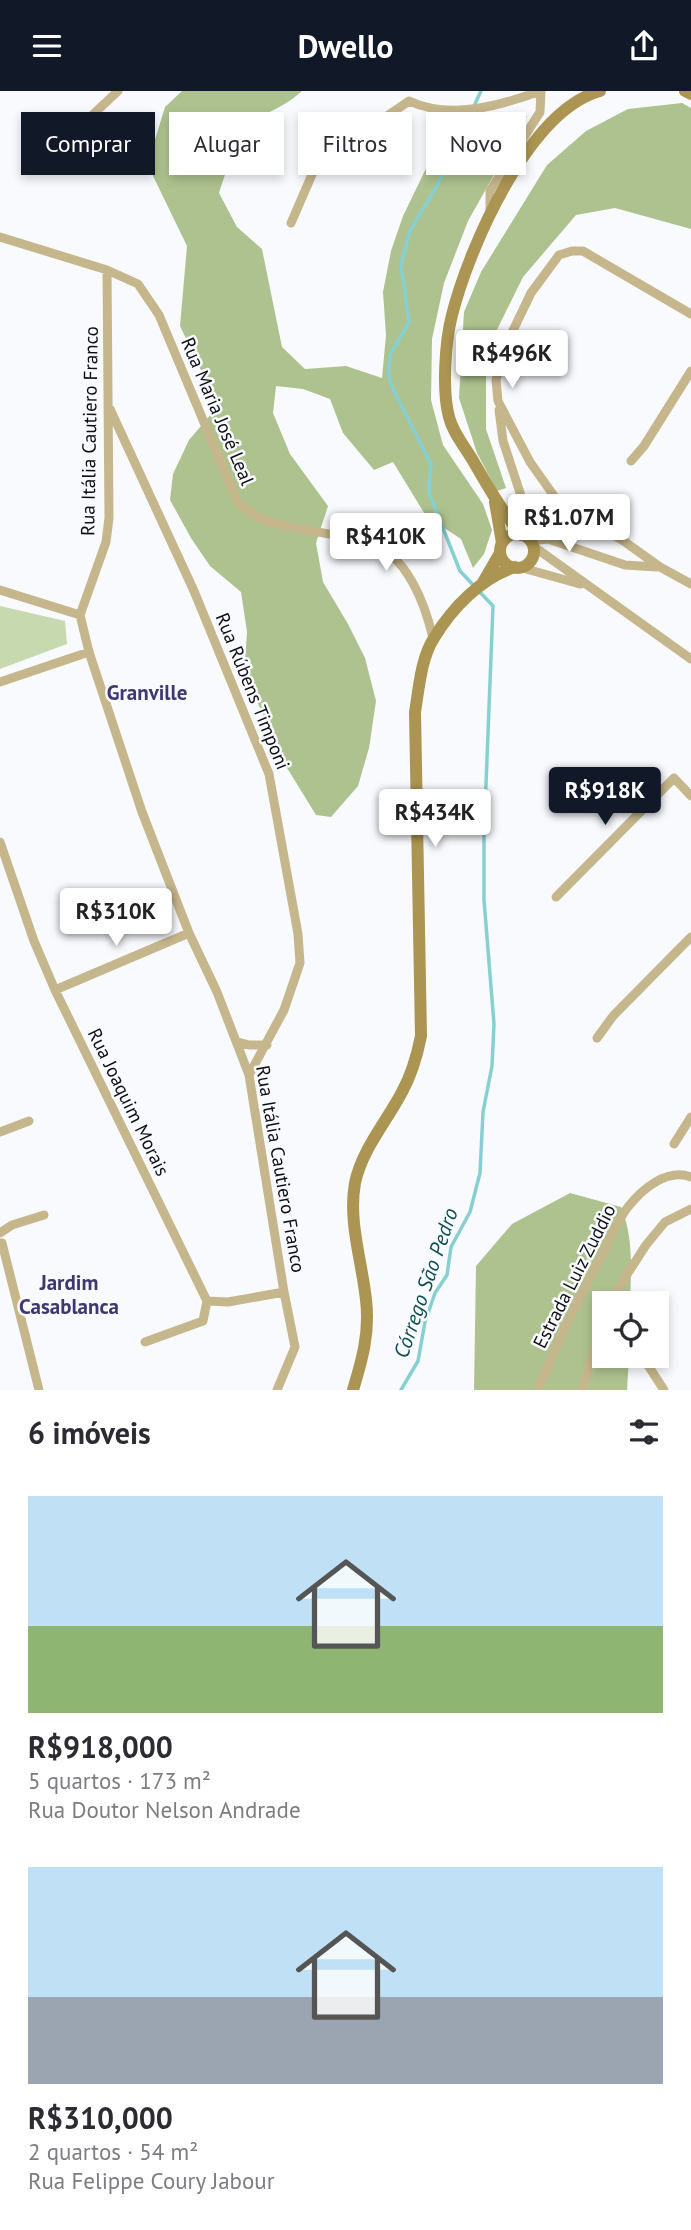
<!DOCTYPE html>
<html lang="pt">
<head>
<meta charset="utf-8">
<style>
	body { margin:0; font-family:"PT Sans",sans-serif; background:#f2f2f3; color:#2b2b33; height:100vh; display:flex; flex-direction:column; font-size:26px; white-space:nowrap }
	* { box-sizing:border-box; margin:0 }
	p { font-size:23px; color:#7c7c81 }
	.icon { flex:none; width:38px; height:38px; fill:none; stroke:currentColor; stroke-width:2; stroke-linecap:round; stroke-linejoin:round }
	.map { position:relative; height:1299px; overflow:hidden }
	.panel { display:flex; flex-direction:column; background:#fff; flex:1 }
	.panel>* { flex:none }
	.hud { position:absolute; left:21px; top:21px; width:649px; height:63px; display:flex; gap:14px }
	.fabs { position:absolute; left:592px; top:1200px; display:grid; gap:14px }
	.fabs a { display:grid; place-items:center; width:77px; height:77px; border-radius:0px; background:#fff; box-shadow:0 4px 10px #0003; font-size:35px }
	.price { position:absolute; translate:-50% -60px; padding:0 16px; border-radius:7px; background:#fff; color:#222; font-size:23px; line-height:46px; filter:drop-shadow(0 2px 4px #0008) }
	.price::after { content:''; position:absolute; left:50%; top:42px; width:21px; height:16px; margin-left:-10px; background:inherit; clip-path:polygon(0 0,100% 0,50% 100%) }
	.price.on { background:#111827; color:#fff }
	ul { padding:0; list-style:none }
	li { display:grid; align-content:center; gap:14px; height:371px; padding:0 28px }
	li span { display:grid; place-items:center; height:217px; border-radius:0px; color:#555 }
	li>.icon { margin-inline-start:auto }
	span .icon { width:126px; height:126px; fill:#fffc; stroke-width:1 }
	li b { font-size:30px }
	h2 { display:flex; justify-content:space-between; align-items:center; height:84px; padding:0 28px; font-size:30px }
	.tag { padding:0 24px; border-radius:0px; background:#fff; box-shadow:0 4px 10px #0003; font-size:24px; line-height:63px }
	.tag.on { background:#111827; color:#fff }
	header { display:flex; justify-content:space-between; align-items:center; height:91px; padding:0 28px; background:#111827; color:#fff; font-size:32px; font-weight:800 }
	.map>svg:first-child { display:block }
	.green { fill:#c7d9ae }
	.forest { fill:#aec28f }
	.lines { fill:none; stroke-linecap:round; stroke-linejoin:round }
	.stream { stroke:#86d0d1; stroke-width:3.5 }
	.street { stroke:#c6b68c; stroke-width:9 }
	.secondary { stroke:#ac9552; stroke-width:12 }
	.labels { text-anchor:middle; stroke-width:5; stroke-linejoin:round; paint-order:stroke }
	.street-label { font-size:19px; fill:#0e0f12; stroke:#f9fafe }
	.neighbourhood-label { font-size:21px; font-weight:bold; fill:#3f3672; stroke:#f9fafe }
	.water-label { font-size:21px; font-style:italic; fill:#0c4f50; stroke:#f9fafe }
</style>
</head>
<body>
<header><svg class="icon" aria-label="menu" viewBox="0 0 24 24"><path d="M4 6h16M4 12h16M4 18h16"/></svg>Dwello<svg class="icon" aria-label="share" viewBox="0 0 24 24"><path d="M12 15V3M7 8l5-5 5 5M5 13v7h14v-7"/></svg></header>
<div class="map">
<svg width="691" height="1299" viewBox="0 0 691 1299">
	<rect width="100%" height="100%" fill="#f9fafe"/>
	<path class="green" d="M 0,515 L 65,530 L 67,553 L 0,578 Z"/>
	<path class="forest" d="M 182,0 L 302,0 C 287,14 273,18 256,29 C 238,41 226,81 219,102 L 237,136 L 262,158 L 282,256 L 305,278 L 346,275 L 382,287 L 386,244 L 383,201 L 391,160 L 403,125 L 447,34 L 482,34 L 527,25 L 468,130 L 444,192 L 432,248 L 431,309 L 443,354 L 483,413 L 492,439 L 484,463 L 473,477 L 461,448 L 426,425 L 393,371 L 374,379 L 343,342 L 330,308 L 303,298 L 276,295 L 273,322 L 290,363 L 328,415 L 316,452 L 323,491 L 348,533 L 365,567 L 376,610 L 369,657 L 358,695 L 331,726 L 316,724 L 276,659 L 262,621 L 244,584 L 247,541 L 241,501 L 210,475 L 191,447 L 170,409 L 173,383 L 189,349 L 218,315 L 180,235 L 187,155 L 153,85 L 154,52 L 165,16 Z
		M 682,12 L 691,17 L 691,138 L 615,117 L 576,124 L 523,186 L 486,261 L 486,338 L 506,397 L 497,400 L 477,362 L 459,307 L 464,221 L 481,181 L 547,74 L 586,40 L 628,18 Z
		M 570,1102 L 621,1116 C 634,1147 631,1181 630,1213 L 604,1213 L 604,1265 L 629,1265 L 627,1299 L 474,1299 L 476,1175 L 512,1133 Z"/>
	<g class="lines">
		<path class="stream" d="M 401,1299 L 418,1270 L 425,1231 L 435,1202 L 447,1184 L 451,1156 L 470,1121 L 480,1082 L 483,1021 L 492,975 L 494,933 L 484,809 L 484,744 L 493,515 L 460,480 L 429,402 L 431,373 L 393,298 L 388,281 L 391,262 L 409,231 L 401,174 L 410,140 L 438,93 L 481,0"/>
		<path class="street" d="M 409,10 C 450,29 500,15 540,0
			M 39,74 L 118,0
			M 490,120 L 490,100 L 540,21 L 541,0
			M 291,132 L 314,79 L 329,65 L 409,10
			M 0,146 L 107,179 L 138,193 L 159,224 L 237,410 C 259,431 270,432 300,438 C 322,442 347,445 369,452 C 407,463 425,513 433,547
			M 107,179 L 109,427 L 106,451 L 80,524 L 89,561 L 142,721 L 189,842 L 217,901 L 249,984 L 284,1201 L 295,1256 L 277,1299
			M 691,223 L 583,160 L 572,160 L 559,164 L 531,202 L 505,256 L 496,289 L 498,310 L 530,371 L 559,412 L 625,451 L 660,476 L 691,493
			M 110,318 L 194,500 L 269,683 L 298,843 L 300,872 L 284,919 L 249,984
			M 499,319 L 503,350 L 527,423 L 529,435 L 526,446
			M 631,370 L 644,355 L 691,280
			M 530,450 L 548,448 L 625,474 L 657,476
			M 533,455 L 691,568
			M 519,476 L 580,493
			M 0,499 L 80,524
			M 0,591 L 89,561
			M 0,751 L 34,850 L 55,899 L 207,1210 L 228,1211 L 284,1201
			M 556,806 L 674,687 L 691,705
			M 55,899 L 189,842
			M 597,947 L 613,925 L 691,846
			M 238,951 L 249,954 L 267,954
			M 0,1041 L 29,1030
			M 674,1053 L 691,1026
			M 0,1142 L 12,1134 L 44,1124
			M 0,1152 L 2,1152 L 39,1299
			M 608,1213 L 646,1154 L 665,1131 L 691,1118
			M 145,1251 L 203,1230 L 207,1210
			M 642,1265 L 664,1299
			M 538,1299 C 556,1252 579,1208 602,1164 C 610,1148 617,1130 628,1116 C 642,1098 667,1077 691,1086
			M 582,1299 L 604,1228"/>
		<path class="secondary" d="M 685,0 L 691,3
			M 495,411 L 502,452
			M500 460a17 17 0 1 1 34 0a17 17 0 1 1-34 0Z
			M 521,444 C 502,420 487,394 472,368 C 463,353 453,342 449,326 C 442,300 445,251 452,224 C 469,157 528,20 600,0
			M 482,493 L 500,462
			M 353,1299 C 362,1269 370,1242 366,1209 C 362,1170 348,1131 355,1092 C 362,1058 387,1030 402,1001 C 412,983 417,965 421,945 L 415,621 C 419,597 421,567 434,547 C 452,517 481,487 515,476"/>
	</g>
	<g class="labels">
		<g class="street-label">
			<text transform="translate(218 320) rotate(67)" y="7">Rua Maria José Leal</text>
			<text transform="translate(89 340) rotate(-89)" y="7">Rua Itália Cautiero Franco</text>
			<text transform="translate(253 600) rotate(68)" y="7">Rua Rúbens Timponi</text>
			<text transform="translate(129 1011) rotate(64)" y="7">Rua Joaquim Morais</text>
			<text transform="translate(281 1078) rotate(80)" y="7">Rua Itália Cautiero Franco</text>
			<text transform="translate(574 1185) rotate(-63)" y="7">Estrada Luiz Zuddio</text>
		</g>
		<g class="neighbourhood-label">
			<text x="147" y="609">Granville</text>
			<text x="69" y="1199">Jardim<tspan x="69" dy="24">Casablanca</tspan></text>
		</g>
		<g class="water-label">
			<text transform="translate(426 1192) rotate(-71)" y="7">Córrego São Pedro</text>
		</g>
	</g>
</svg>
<div class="fabs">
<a><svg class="icon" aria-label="locate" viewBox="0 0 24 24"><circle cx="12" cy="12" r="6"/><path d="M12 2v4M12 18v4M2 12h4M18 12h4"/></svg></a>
</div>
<b class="price" style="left:512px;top:299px">R$496K</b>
<b class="price" style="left:569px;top:463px">R$1.07M</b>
<b class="price" style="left:386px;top:482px">R$410K</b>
<b class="price on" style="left:605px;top:736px">R$918K</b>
<b class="price" style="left:435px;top:758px">R$434K</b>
<b class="price" style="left:116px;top:857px">R$310K</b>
<div class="hud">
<a class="tag on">Comprar</a>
<a class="tag">Alugar</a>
<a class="tag">Filtros</a>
<a class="tag">Novo</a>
</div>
</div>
<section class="panel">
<h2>6 imóveis<svg class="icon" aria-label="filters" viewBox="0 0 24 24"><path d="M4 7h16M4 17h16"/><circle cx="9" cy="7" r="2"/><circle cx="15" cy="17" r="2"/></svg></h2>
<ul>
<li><span style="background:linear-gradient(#bfe0f5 60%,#8fb573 0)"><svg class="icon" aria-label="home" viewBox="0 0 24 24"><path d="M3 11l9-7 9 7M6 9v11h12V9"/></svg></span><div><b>R$918,000</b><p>5 quartos · 173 m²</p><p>Rua Doutor Nelson Andrade</p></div></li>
<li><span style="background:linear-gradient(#bfe0f5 60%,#9aa5b1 0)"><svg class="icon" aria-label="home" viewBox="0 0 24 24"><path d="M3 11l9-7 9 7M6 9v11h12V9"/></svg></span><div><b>R$310,000</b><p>2 quartos · 54 m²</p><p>Rua Felippe Coury Jabour</p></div></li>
</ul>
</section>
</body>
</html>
